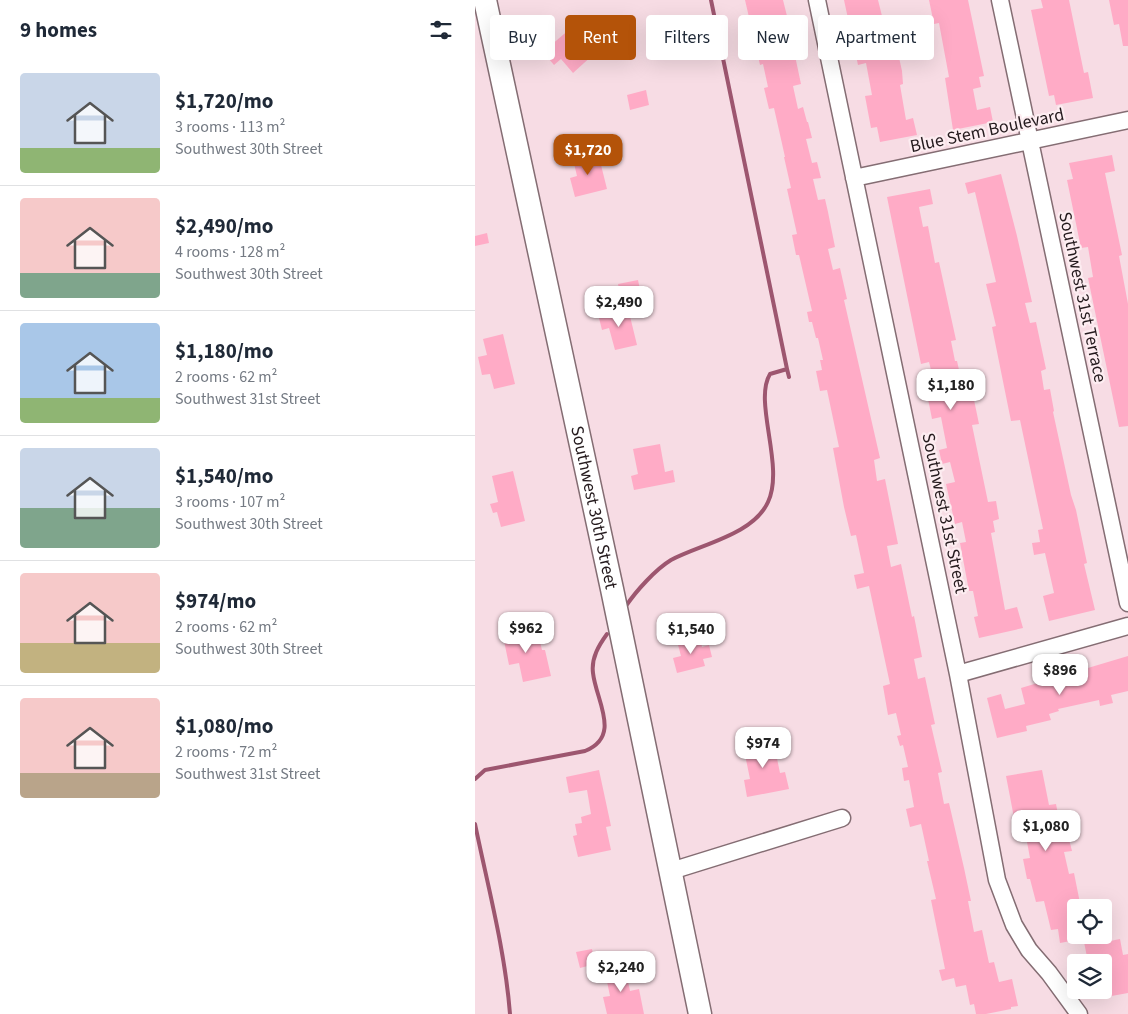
<!DOCTYPE html>
<html lang="en">
<head>
<meta charset="utf-8">
<style>
	body { margin:0; font-family:"Source Sans 3",sans-serif; background:#f2f2f3; color:#1f2937; height:100vh; display:flex; flex-direction:column; font-size:19px; white-space:nowrap }
	* { box-sizing:border-box; margin:0 }
	p { font-size:16px; color:#747a83 }
	.icon { flex:none; width:28px; height:28px; fill:none; stroke:currentColor; stroke-width:2; stroke-linecap:round; stroke-linejoin:round }
	.map { position:relative; flex:1; overflow:hidden }
	.sheet { display:flex; flex-direction:column; background:#fff; width:475px }
	.sheet>* { flex:none }
	.guide { position:absolute; left:15px; top:15px; width:475px; height:45px; display:flex; gap:10px }
	.tools { position:absolute; left:592px; top:899px; display:grid; gap:10px }
	.tools a { display:grid; place-items:center; width:45px; height:45px; border-radius:5px; background:#fff; box-shadow:0 5px 20px #0002; font-size:25px }
	.price { position:absolute; translate:-50% -42px; padding:0 11px; border-radius:10px; background:#fff; color:#222; font-size:16px; line-height:32px; filter:drop-shadow(0 1px 2px #0008) }
	.price::after { content:''; position:absolute; left:50%; top:30px; width:15px; height:11px; margin-left:-8px; background:inherit; clip-path:polygon(0 0,100% 0,50% 100%) }
	.price.selected { background:#b45309; color:#fff }
	ul { padding:0; list-style:none }
	li { display:flex; align-items:center; gap:15px; height:125px; padding:0 20px }
	li+li { border-top:1px solid #e0e1e3 }
	li span { display:grid; place-items:center; flex:none; width:140px; height:100px; border-radius:5px; color:#555 }
	li>.icon { margin-inline-start:auto }
	span .icon { width:60px; height:60px; fill:#fffc; stroke-width:1 }
	li b { font-size:21px }
	h2 { display:flex; justify-content:space-between; align-items:center; height:60px; padding:0 20px; font-size:21px }
	.pill { padding:0 18px; border-radius:5px; background:#fff; box-shadow:0 5px 20px #0002; font-size:18px; line-height:45px }
	.pill.selected { background:#b45309; color:#fff }
	main { display:flex; flex:1; min-height:0 }
	.map>svg:first-child { display:block }
	.lines { fill:none; stroke-linecap:round; stroke-linejoin:round }
	.stream { stroke:#9d566f; stroke-width:4 }
	.building { fill:#ffabc6 }
	.street-casing { stroke:#846d73; stroke-width:19 }
	.secondary-casing { stroke:#846d73; stroke-width:25 }
	.street { stroke:#fff; stroke-width:16 }
	.secondary { stroke:#fff; stroke-width:22 }
	.labels { text-anchor:middle; stroke-width:4.5; stroke-linejoin:round; paint-order:stroke }
	.street-label { font-size:18px; fill:#241a1d; stroke:#fdedf1 }
</style>
</head>
<body>
<main>
<section class="sheet">
<h2>9 homes<svg class="icon" aria-label="filters" viewBox="0 0 24 24"><path d="M4 7h16M4 17h16"/><circle cx="9" cy="7" r="2"/><circle cx="15" cy="17" r="2"/></svg></h2>
<ul>
<li><span style="background:linear-gradient(#c9d6e8 75%,#8fb573 0)"><svg class="icon" aria-label="home" viewBox="0 0 24 24"><path d="M3 11l9-7 9 7M6 9v11h12V9"/></svg></span><div><b>$1,720/mo</b><p>3 rooms · 113 m²</p><p>Southwest 30th Street</p></div></li>
<li><span style="background:linear-gradient(#f6c9c9 75%,#7fa58c 0)"><svg class="icon" aria-label="home" viewBox="0 0 24 24"><path d="M3 11l9-7 9 7M6 9v11h12V9"/></svg></span><div><b>$2,490/mo</b><p>4 rooms · 128 m²</p><p>Southwest 30th Street</p></div></li>
<li><span style="background:linear-gradient(#a9c7e8 75%,#8fb573 0)"><svg class="icon" aria-label="home" viewBox="0 0 24 24"><path d="M3 11l9-7 9 7M6 9v11h12V9"/></svg></span><div><b>$1,180/mo</b><p>2 rooms · 62 m²</p><p>Southwest 31st Street</p></div></li>
<li><span style="background:linear-gradient(#c9d6e8 60%,#7fa58c 0)"><svg class="icon" aria-label="home" viewBox="0 0 24 24"><path d="M3 11l9-7 9 7M6 9v11h12V9"/></svg></span><div><b>$1,540/mo</b><p>3 rooms · 107 m²</p><p>Southwest 30th Street</p></div></li>
<li><span style="background:linear-gradient(#f6c9c9 70%,#c2b280 0)"><svg class="icon" aria-label="home" viewBox="0 0 24 24"><path d="M3 11l9-7 9 7M6 9v11h12V9"/></svg></span><div><b>$974/mo</b><p>2 rooms · 62 m²</p><p>Southwest 30th Street</p></div></li>
<li><span style="background:linear-gradient(#f6c9c9 75%,#b9a48a 0)"><svg class="icon" aria-label="home" viewBox="0 0 24 24"><path d="M3 11l9-7 9 7M6 9v11h12V9"/></svg></span><div><b>$1,080/mo</b><p>2 rooms · 72 m²</p><p>Southwest 31st Street</p></div></li>
</ul>
</section>
<div class="map">
<svg width="653" height="1014" viewBox="0 0 653 1014">
	<rect width="100%" height="100%" fill="#f7dce4"/>
	<g class="lines">
		<path class="stream" d="M 236,0 L 312,369
			M 151,606 C 161,591 181,569 196,560 C 226,544 278,535 293,502 C 310,466 278,402 295,374 L 312,369 L 314,377
			M 0,779 L 10,770 L 110,751 C 147,736 121,701 118,673 C 116,658 124,645 132,634
			M 0,824 C 13,887 30,950 35,1014"/>
	</g>
	<path class="building" d="M 270,0 L 308,0 L 313,20 L 305,22 L 310,52 L 319,51 L 326,84 L 318,86 L 323,109 L 328,107 L 332,122 L 333,122 L 337,138 L 331,139 L 337,163 L 342,162 L 346,178 L 338,179 L 343,200 L 350,199 L 353,212 L 360,247 L 353,249 L 358,270 L 365,268 L 372,299 L 369,300 L 405,458 L 399,460 L 402,481 L 410,479 L 423,544 L 412,546 L 416,567 L 426,564 L 437,617 L 439,616 L 447,657 L 439,659 L 443,679 L 450,677 L 460,724 L 456,725 L 467,772 L 463,773 L 469,804 L 474,803 L 489,868 L 496,901 L 493,901 L 499,932 L 507,930 L 514,963 L 519,962 L 524,982 L 537,979 L 543,1006 L 536,1007 L 536,1009 L 511,1014 L 501,1014 L 499,1004 L 495,1005 L 491,985 L 481,987 L 479,978 L 467,981 L 464,970 L 470,969 L 456,900 L 461,899 L 452,861 L 454,861 L 446,824 L 435,827 L 431,809 L 439,807 L 434,780 L 429,781 L 427,768 L 433,767 L 428,745 L 425,746 L 422,736 L 426,735 L 421,713 L 413,715 L 408,686 L 415,684 L 394,586 L 382,589 L 379,575 L 389,573 L 381,535 L 376,536 L 369,507 L 358,448 L 364,447 L 352,390 L 345,391 L 341,371 L 347,370 L 345,360 L 348,360 L 343,338 L 341,338 L 337,322 L 334,322 L 332,312 L 337,311 L 324,255 L 321,255 L 317,235 L 322,234 L 312,189 L 316,188 L 309,157 L 310,157 L 299,108 L 294,109 L 289,88 L 293,87 L 288,64 L 285,65 Z
		M 369,0 L 403,0 L 410,28 L 417,26 L 427,71 L 428,84 L 425,85 L 431,120 L 438,118 L 442,135 L 405,142 L 402,127 L 396,128 L 390,96 L 397,95 L 391,63 L 383,65 Z
		M 454,0 L 493,0 L 509,76 L 504,77 L 506,87 L 498,89 L 502,110 L 515,107 L 518,122 L 478,130 L 470,78 L 474,77 L 464,23 L 459,24 Z
		M 566,0 L 594,0 L 609,73 L 613,72 L 618,98 L 581,105 L 579,95 L 574,96 L 556,10 L 568,8 Z
		M 634,0 L 653,0 L 653,46 L 648,46 L 644,24 L 639,25 Z
		M 96,28 L 119,54 L 98,73 L 86,59 L 79,65 L 68,52 Z
		M 171,90 L 174,105 L 155,110 L 152,95 Z
		M 123,153 L 132,189 L 100,197 L 95,178 L 102,176 L 98,159 Z
		M 637,155 L 640,171 L 630,173 L 647,255 L 644,256 L 653,304 L 653,426 L 644,427 L 613,278 L 618,277 L 613,247 L 606,248 L 592,180 L 598,179 L 594,163 Z
		M 526,174 L 542,236 L 557,302 L 550,303 L 555,323 L 561,322 L 571,369 L 566,371 L 569,390 L 575,389 L 579,411 L 578,412 L 596,495 L 601,510 L 612,563 L 609,564 L 620,610 L 574,621 L 568,596 L 579,593 L 570,553 L 559,555 L 557,543 L 565,542 L 563,530 L 568,529 L 545,420 L 536,421 L 517,327 L 521,326 L 511,284 L 521,282 L 500,192 L 493,194 L 490,183 Z
		M 455,189 L 458,204 L 444,207 L 448,227 L 453,226 L 460,263 L 464,262 L 481,340 L 476,341 L 480,361 L 482,361 L 490,397 L 498,395 L 504,424 L 497,425 L 513,502 L 521,501 L 524,519 L 518,521 L 520,532 L 516,533 L 530,610 L 542,607 L 548,628 L 504,638 L 499,617 L 503,616 L 498,591 L 494,591 L 485,543 L 491,542 L 487,522 L 480,524 L 471,484 L 480,482 L 475,462 L 467,464 L 464,450 L 472,448 L 466,417 L 457,419 L 450,384 L 459,382 L 454,362 L 446,364 L 412,197 Z
		M 12,233 L 14,243 L 0,246 L 0,236 Z
		M 163,280 L 167,299 L 147,303 L 143,284 Z
		M 153,308 L 162,345 L 140,350 L 134,328 L 127,330 L 123,314 Z
		M 28,334 L 40,384 L 19,389 L 15,374 L 7,375 L 3,357 L 12,355 L 8,339 Z
		M 185,444 L 190,472 L 198,470 L 200,482 L 159,490 L 156,476 L 163,474 L 158,449 Z
		M 38,471 L 50,521 L 26,527 L 22,512 L 18,513 L 15,504 L 23,502 L 17,476 Z
		M 54,626 L 57,643 L 65,642 L 67,650 L 70,650 L 76,676 L 48,682 L 44,663 L 34,665 L 27,631 Z
		M 225,636 L 227,647 L 234,645 L 237,657 L 228,659 L 230,666 L 202,673 L 198,658 L 206,656 L 202,641 Z
		M 653,656 L 653,691 L 636,695 L 638,703 L 625,706 L 624,700 L 583,709 L 584,711 L 574,714 L 576,720 L 551,726 L 552,731 L 522,738 L 512,698 L 526,694 L 530,709 L 550,704 L 546,688 Z
		M 298,739 L 305,773 L 310,772 L 314,789 L 272,797 L 269,780 L 275,779 L 268,745 Z
		M 124,770 L 136,826 L 131,827 L 136,850 L 103,857 L 98,836 L 102,835 L 100,824 L 107,823 L 106,817 L 116,814 L 112,790 L 94,793 L 91,777 Z
		M 567,770 L 574,805 L 581,804 L 588,840 L 594,839 L 597,851 L 589,852 L 594,874 L 599,873 L 606,908 L 601,908 L 601,940 L 585,943 L 583,929 L 576,930 L 569,901 L 561,902 L 555,879 L 552,879 L 548,859 L 555,858 L 549,826 L 541,828 L 531,776 Z
		M 625,938 L 625,943 L 645,939 L 648,955 L 653,954 L 653,993 L 631,997 L 629,984 L 629,962 L 613,962 L 609,942 Z
		M 117,949 L 120,964 L 105,968 L 101,952 Z
		M 149,962 L 155,991 L 164,989 L 169,1014 L 132,1014 L 128,997 L 135,996 L 129,967 Z"/>
	<g class="lines">
		<defs>
			<path id="street" d="M 342,0 L 483,674 L 522,880 L 539,925 L 554,950 L 574,973 L 604,1014
				M 525,0 L 653,603
				M 379,178 L 653,120
				M 483,674 L 653,626
				M 196,871 L 367,818"/>
			<g id="secondary">
				<path id="s1" d="M 10,0 L 137,589 L 225,1014"/>
			</g>
		</defs>
		<use href="#street" class="street-casing"/>
		<use href="#secondary" class="secondary-casing"/>
		<use href="#street" class="street"/>
		<use href="#secondary" class="secondary"/>
	</g>
	<g class="labels">
		<g class="street-label">
			<text transform="translate(512 130) rotate(-12)" y="6">Blue Stem Boulevard</text>
			<text transform="translate(608 297) rotate(78)" y="6">Southwest 31st Terrace</text>
			<text dy="6" stroke="none"><textPath href="#s1" startOffset="519">Southwest 30th Street</textPath></text>
			<text transform="translate(470 513) rotate(78)" y="6">Southwest 31st Street</text>
		</g>
	</g>
</svg>
<div class="tools">
<a><svg class="icon" aria-label="locate" viewBox="0 0 24 24"><circle cx="12" cy="12" r="6"/><path d="M12 2v4M12 18v4M2 12h4M18 12h4"/></svg></a>
<a><svg class="icon" aria-label="layers" viewBox="0 0 24 24"><path d="M12 4l9 5-9 5-9-5zM3 14l9 5 9-5"/></svg></a>
</div>
<b class="price selected" style="left:113px;top:176px">$1,720</b>
<b class="price" style="left:144px;top:328px">$2,490</b>
<b class="price" style="left:476px;top:411px">$1,180</b>
<b class="price" style="left:51px;top:654px">$962</b>
<b class="price" style="left:216px;top:655px">$1,540</b>
<b class="price" style="left:585px;top:696px">$896</b>
<b class="price" style="left:288px;top:769px">$974</b>
<b class="price" style="left:571px;top:852px">$1,080</b>
<b class="price" style="left:146px;top:993px">$2,240</b>
<div class="guide">
<a class="pill">Buy</a>
<a class="pill selected">Rent</a>
<a class="pill">Filters</a>
<a class="pill">New</a>
<a class="pill">Apartment</a>
</div>
</div>
</main>
</body>
</html>
